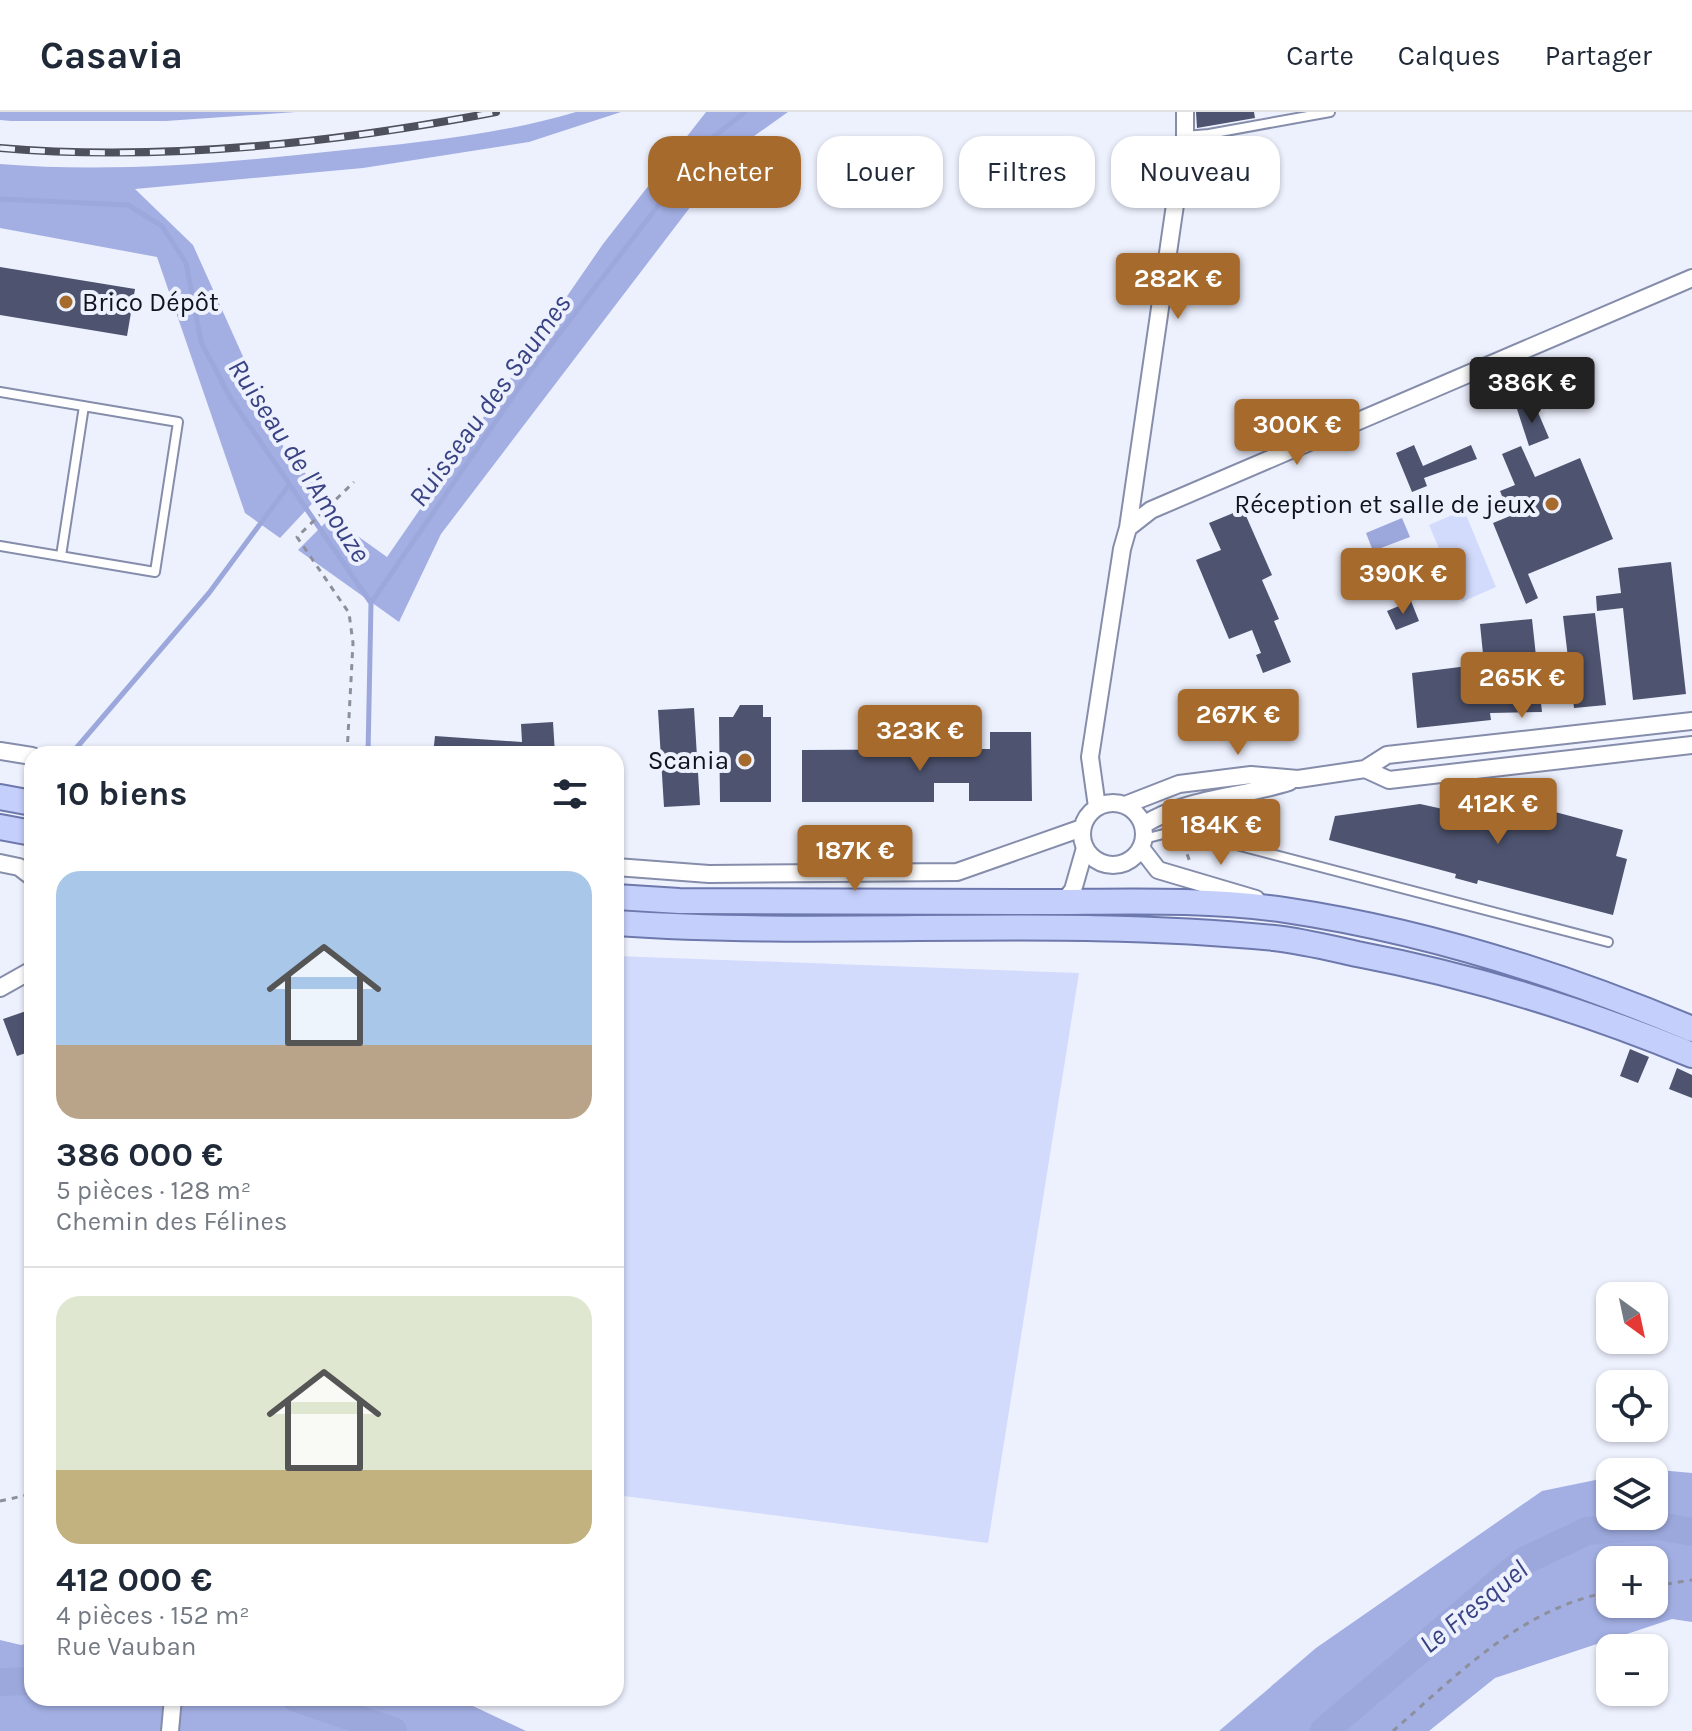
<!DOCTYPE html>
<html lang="fr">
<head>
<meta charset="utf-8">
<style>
	body { margin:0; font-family:Karla,sans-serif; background:#f6f6f7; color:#1f2937; height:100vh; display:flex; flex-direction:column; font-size:30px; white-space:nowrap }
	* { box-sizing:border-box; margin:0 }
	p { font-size:26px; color:#747a83 }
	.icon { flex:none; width:44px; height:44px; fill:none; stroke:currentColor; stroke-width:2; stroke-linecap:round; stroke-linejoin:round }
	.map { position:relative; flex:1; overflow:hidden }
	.drawer { position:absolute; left:24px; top:634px; width:600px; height:960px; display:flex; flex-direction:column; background:#fff; border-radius:24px; box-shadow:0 2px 6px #0004 }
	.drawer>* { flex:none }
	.hud { position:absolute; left:648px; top:24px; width:760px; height:72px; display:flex; gap:16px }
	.needle { width:52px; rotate:147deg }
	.buttons { position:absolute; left:1596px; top:1170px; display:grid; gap:16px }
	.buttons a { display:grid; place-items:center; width:72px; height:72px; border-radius:16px; background:#fff; box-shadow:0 2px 6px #0004; font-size:40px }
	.price { position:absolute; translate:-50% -68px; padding:0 18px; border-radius:8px; background:#a66b2c; color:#fff; font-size:26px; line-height:52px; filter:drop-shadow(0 2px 4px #0008) }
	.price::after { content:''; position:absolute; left:50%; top:48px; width:24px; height:18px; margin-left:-12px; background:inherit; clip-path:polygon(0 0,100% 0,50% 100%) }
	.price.on { background:#222; color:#fff }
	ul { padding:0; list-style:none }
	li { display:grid; align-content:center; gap:16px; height:424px; padding:0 32px }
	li+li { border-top:2px solid #e0e1e3 }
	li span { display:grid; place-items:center; height:248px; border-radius:24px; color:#555 }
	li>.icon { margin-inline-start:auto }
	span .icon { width:144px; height:144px; fill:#fffc; stroke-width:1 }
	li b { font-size:34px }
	h2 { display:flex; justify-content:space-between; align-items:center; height:96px; padding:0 32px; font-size:34px }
	.tag { padding:0 28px; border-radius:24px; background:#fff; box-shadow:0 2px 6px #0004; font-size:28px; line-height:72px }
	.tag.on { background:#a66b2c; color:#fff }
	header { display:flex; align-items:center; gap:48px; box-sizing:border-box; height:112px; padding:0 40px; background:#fff; border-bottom:2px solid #e0e1e3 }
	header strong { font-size:38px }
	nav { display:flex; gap:44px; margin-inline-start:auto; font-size:28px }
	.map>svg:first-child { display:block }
	.green { fill:#d3dbfc }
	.forest { fill:#a3afe3; fill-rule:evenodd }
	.water { fill:#9ca8dc }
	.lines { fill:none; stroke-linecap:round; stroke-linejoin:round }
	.stream { stroke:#9ca8dc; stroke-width:5 }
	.river { stroke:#9ca8dc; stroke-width:28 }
	.building { fill:#4e5470 }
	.lane-casing { stroke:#858dab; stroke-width:12 }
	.street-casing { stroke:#858dab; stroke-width:20 }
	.primary-casing { stroke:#6d78ac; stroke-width:28 }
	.path { stroke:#8d909c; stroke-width:3; stroke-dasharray:6 6; stroke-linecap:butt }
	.lane { stroke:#fff; stroke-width:8 }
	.street { stroke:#fff; stroke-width:16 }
	.primary { stroke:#c5cffb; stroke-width:24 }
	.rail-casing { stroke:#4e505c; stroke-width:8 }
	.rail { stroke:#edf1fe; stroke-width:5; stroke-dasharray:15; stroke-linecap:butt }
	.poi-dot { fill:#a66b2c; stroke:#edf1fe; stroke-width:3 }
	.labels { text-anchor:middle; stroke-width:8; stroke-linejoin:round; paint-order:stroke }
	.poi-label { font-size:26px; fill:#11131e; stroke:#edf1fe; text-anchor:end }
	.water-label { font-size:28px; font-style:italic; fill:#394383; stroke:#edf1fe }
</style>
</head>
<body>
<header>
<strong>Casavia</strong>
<nav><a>Carte</a><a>Calques</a><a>Partager</a></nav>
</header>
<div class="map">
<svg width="1692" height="1619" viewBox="0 0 1692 1619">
	<rect width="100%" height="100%" fill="#edf1fe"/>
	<path class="green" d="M 1464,398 L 1496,475 L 1462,490 L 1429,413 Z
		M 616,844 L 1079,861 L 988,1431 L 616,1383 Z"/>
	<path class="forest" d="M 0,0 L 296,0 L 166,9 L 11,9 L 0,8 Z
		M 576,0 L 621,0 L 529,30 L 363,56 L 135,77 L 193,133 L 284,336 L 322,381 L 280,426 L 245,401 L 157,145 L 0,116 L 0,52 C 111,61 224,51 335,39 C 415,31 498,23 576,0 Z
		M 706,0 L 788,0 L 733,39 L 441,422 L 399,510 L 298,438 L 331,405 L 387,445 L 603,132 Z
		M 1659,1358 L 1692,1361 L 1692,1510 L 1672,1507 L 1495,1566 L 1429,1619 L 1219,1619 L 1316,1536 L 1542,1379 L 1610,1365 L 1610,1404 L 1654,1404 L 1654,1360 L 1646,1360 ZM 1654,1448 L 1654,1492 L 1610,1492 L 1610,1448 Z
		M 0,1528 L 21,1533 L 32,1530 L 32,1586 L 456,1586 L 526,1619 L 0,1619 Z"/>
	<path class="water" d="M 1402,406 L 1410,425 L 1373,439 L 1366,421 Z"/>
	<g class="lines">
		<path class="stream" d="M 0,87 L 128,93 L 162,114 L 186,151 L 201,230 L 231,287 L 371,491
			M 72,641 L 209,481 L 289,373
			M 368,642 L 371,491 L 529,261 L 708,29 L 745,0
			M 27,1570 L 32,1542"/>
		<path class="river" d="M 0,1570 L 32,1569
			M 296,1586 L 393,1619
			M 1324,1619 L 1524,1449 L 1587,1419 L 1658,1414 L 1692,1420"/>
	</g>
	<path class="building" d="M 1196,0 L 1254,0 L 1255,6 L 1197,16 Z
		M 0,155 L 135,177 L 127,224 L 0,203 Z
		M 1534,291 L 1549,326 L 1529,334 L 1517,297 Z
		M 1414,333 L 1423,354 L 1471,333 L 1477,347 L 1424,366 L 1427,374 L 1412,380 L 1396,341 Z
		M 1521,334 L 1535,365 L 1580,346 L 1613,427 L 1528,462 L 1538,486 L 1526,492 L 1493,411 L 1510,404 L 1500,379 L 1515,373 L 1502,342 Z
		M 1243,397 L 1272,463 L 1262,468 L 1279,507 L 1274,509 L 1291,550 L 1263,561 L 1256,543 L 1261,541 L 1252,518 L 1229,527 L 1196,448 L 1221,438 L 1209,411 Z
		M 1671,450 L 1686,582 L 1633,588 L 1623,496 L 1597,499 L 1596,484 L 1621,481 L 1618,456 Z
		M 1411,489 L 1419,509 L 1396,518 L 1387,499 Z
		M 1595,501 L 1606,593 L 1574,596 L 1563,504 Z
		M 1532,507 L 1542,600 L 1490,601 L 1491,608 L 1417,616 L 1412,561 L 1484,552 L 1480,512 Z
		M 740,593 L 763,593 L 763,605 L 771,605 L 771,690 L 720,690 L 719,605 L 733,605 Z
		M 694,596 L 700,693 L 664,695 L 658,598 Z
		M 553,610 L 555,642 L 433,642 L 435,624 L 522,630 L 521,612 Z
		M 990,620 L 1031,620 L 1032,689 L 969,689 L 969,671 L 934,671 L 934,690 L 802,690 L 802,638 L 990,637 Z
		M 1484,681 L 1623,718 L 1616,744 L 1627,747 L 1613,803 L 1478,768 L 1477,772 L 1455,766 L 1456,762 L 1329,728 L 1335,704 L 1420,692 L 1443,697 L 1445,686 Z
		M 32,897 L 32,939 L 17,944 L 3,907 Z
		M 1630,937 L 1649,945 L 1638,971 L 1620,964 Z
		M 1677,956 L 1692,963 L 1692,986 L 1669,977 Z"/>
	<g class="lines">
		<defs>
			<path id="lane" d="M 1209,22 L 1330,0
				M 1185,24 L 1209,22 L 1218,82
				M 0,280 L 178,310 L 155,460 L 0,434
				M 61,444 L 84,294
				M 1144,727 L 1179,718 L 1608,830"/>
			<path id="street" d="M 1128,416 L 1185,24 L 1185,0
				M 0,639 L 32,644
				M 1365,657 L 1389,668 L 1692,633
				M1082 722a31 31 0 1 1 62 0a31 31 0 1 1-62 0Z
				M 1125,693 L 1179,672 L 1251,663 L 1298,667 L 1365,657 L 1387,643 L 1692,609
				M 1097,695 L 1090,645 L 1122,437 L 1128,416 L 1151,398 L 1692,166
				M 1143,713 C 1188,685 1239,686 1289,670
				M 1141,736 L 1158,758 L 1256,787
				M 0,751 L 19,755 L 32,765
				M 616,755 L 709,762 L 957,760 L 1082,716
				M 1063,790 L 1073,778 L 1085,736
				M 0,876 L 32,858
				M 170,1619 L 173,1586"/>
			<path id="primary" d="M 0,685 L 32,691
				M 0,715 L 32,721
				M 616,785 L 679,789 C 798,789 917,790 1037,790 C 1119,790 1203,786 1285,798 C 1426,819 1561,862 1692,917
				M 616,811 C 835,826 1055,804 1274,826 C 1302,829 1330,836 1357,842 C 1473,864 1583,898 1692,943"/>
		</defs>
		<use href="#lane" class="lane-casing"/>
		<use href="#street" class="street-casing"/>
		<use href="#primary" class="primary-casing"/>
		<path class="path" d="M 347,642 L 353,531 L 349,501 L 297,425 L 354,370
			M 1183,731 L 1190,750
			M 0,1389 L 32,1382
			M 1654,1474 L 1692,1468
			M 1393,1619 C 1457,1563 1523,1495 1610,1480"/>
		<use href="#lane" class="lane"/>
		<use href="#street" class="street"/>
		<use href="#primary" class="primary"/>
		<defs>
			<path id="rail" d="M 0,36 C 165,50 335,31 496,0"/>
		</defs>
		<use href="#rail" class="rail-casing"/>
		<use href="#rail" class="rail"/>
	</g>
	<g class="poi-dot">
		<circle cx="66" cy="190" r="8"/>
		<circle cx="1552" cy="392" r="8"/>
		<circle cx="745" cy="648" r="8"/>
	</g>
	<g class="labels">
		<g class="poi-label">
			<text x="82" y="199" text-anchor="start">Brico Dépôt</text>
			<text x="1536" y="401">Réception et salle de jeux</text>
			<text x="729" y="657">Scania</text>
		</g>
		<g class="water-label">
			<text transform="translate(489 288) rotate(-54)" y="10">Ruisseau des Saumes</text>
			<text transform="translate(300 348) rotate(57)" y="10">Ruiseau de l'Amouze</text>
			<text transform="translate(1473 1494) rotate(-39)" y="10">Le Fresquel</text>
		</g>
	</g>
</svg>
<div class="buttons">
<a><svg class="needle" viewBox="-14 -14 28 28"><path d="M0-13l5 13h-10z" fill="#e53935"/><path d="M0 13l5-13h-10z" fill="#747a83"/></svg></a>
<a><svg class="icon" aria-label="locate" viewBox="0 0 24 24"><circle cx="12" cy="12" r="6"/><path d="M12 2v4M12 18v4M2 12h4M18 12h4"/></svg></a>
<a><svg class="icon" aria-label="layers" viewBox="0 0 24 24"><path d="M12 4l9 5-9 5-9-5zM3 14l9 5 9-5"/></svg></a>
<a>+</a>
<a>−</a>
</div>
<b class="price" style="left:1178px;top:209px">282K €</b>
<b class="price on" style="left:1532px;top:313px">386K €</b>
<b class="price" style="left:1297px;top:355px">300K €</b>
<b class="price" style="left:1403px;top:504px">390K €</b>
<b class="price" style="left:1522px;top:608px">265K €</b>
<b class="price" style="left:1238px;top:645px">267K €</b>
<b class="price" style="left:920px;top:661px">323K €</b>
<b class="price" style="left:1498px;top:734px">412K €</b>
<b class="price" style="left:1221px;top:755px">184K €</b>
<b class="price" style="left:855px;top:781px">187K €</b>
<div class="hud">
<a class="tag on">Acheter</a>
<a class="tag">Louer</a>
<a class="tag">Filtres</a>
<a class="tag">Nouveau</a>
</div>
<section class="drawer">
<h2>10 biens<svg class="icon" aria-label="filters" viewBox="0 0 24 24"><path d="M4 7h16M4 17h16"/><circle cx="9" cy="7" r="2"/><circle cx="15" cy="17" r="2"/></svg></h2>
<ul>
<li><span style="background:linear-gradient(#a9c7e8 70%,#b9a48a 0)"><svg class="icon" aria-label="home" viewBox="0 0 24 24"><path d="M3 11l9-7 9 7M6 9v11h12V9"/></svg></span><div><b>386 000 €</b><p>5 pièces · 128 m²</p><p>Chemin des Félines</p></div></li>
<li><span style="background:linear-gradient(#dfe7d0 70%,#c2b280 0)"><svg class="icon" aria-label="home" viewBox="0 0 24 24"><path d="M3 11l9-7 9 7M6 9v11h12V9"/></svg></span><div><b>412 000 €</b><p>4 pièces · 152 m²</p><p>Rue Vauban</p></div></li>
</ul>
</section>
</div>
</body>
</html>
